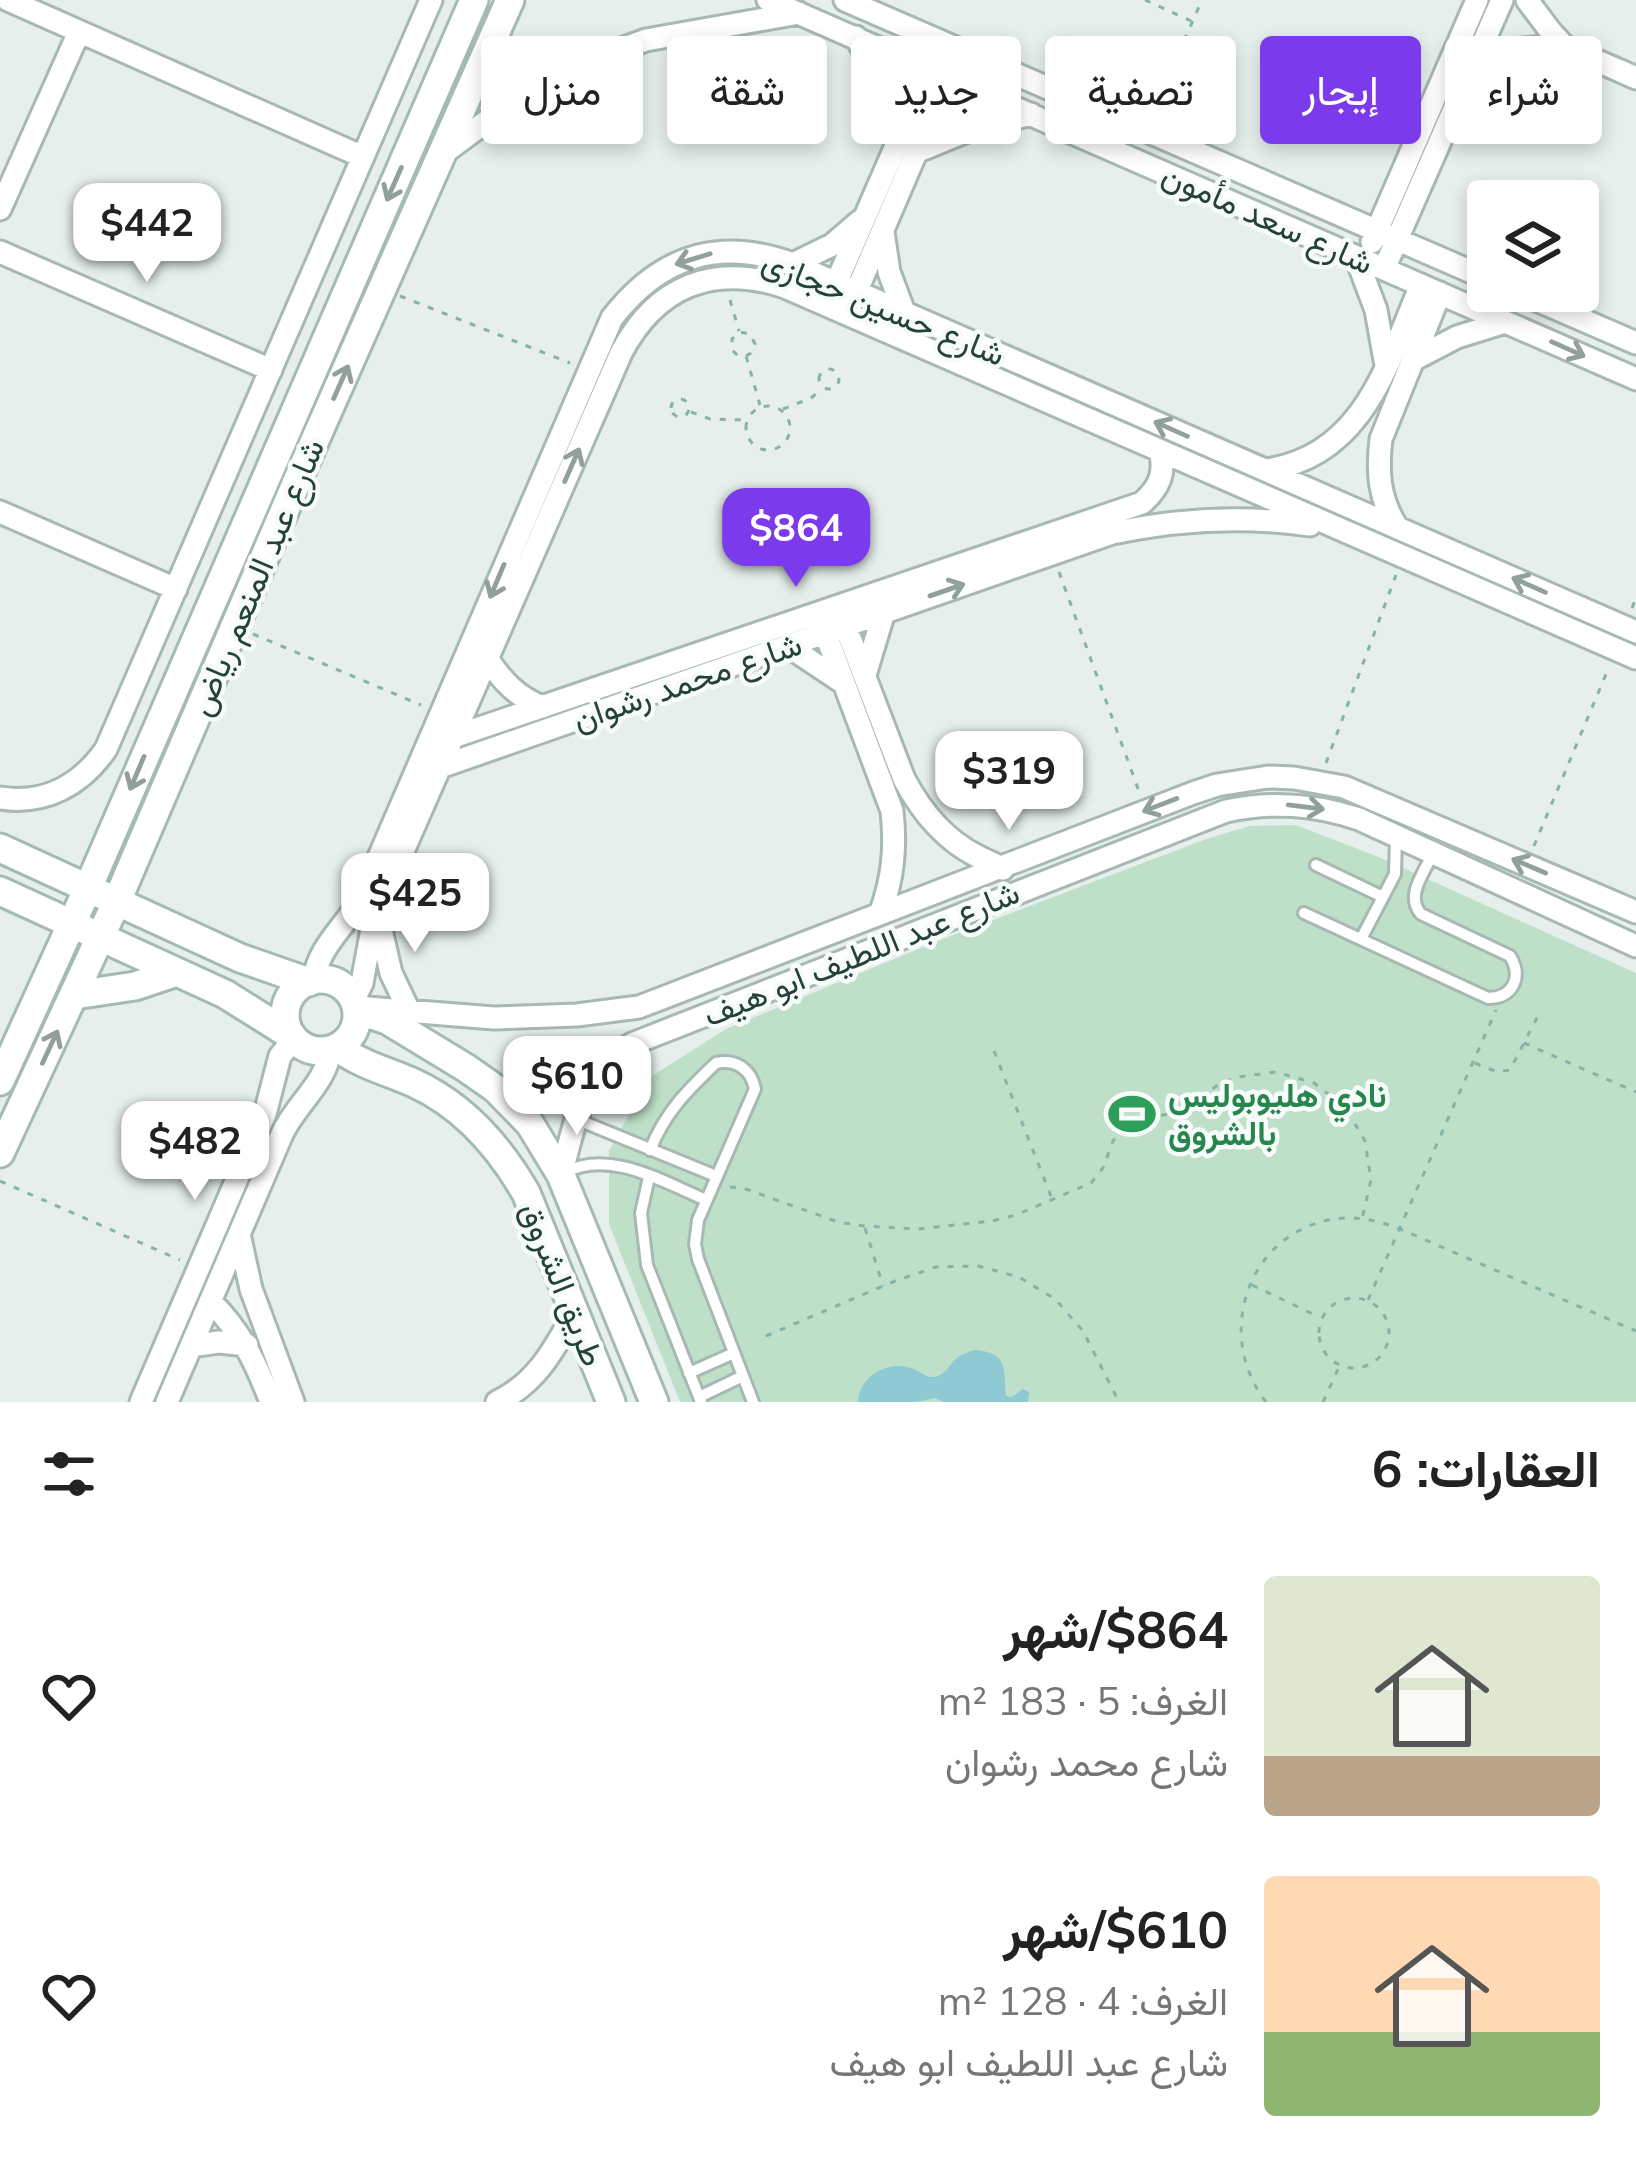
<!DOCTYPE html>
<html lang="ar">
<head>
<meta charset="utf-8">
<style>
	body { margin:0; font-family:Mulish,Vazirmatn,sans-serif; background:#f2f2f2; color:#222; direction:rtl; height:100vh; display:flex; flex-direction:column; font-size:45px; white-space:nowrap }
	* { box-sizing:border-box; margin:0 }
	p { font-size:39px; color:#767676 }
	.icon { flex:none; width:66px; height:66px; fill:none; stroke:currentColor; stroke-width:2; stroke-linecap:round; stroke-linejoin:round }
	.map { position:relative; height:1402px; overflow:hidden; direction:ltr }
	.details { display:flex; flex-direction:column; background:#fff; flex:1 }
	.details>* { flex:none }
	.guide { position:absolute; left:36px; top:36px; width:1566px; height:108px; direction:rtl; display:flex; gap:24px }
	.fabs { position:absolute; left:1467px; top:180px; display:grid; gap:24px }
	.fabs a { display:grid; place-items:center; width:132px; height:132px; border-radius:12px; background:#fff; box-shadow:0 6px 18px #0003; font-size:60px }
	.price { position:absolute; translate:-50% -102px; padding:0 27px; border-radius:24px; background:#fff; color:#222; font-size:39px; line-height:78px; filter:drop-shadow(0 3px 6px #0008) }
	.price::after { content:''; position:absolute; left:50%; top:72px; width:36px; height:27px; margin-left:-18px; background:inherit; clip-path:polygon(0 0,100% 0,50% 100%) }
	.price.selected { background:#7c3aed; color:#fff }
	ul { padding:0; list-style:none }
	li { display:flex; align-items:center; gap:36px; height:300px; padding:0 36px }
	li span { display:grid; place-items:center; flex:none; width:336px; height:240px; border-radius:12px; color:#555 }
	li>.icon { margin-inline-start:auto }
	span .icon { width:144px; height:144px; fill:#fffc; stroke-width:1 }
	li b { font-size:51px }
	h2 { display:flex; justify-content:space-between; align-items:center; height:144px; padding:0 36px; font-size:51px }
	.pill { padding:0 42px; border-radius:12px; background:#fff; box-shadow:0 6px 18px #0003; font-size:42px; line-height:108px }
	.pill.selected { background:#7c3aed; color:#fff }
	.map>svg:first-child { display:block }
	.green { fill:#bfe0c8 }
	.water { fill:#8ec9d4 }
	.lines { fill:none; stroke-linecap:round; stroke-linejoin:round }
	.lane-casing { stroke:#a8b8b2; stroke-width:16 }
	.street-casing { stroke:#a8b8b2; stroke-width:27 }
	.secondary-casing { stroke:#a4bbb3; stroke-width:33 }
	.path { stroke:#86b3a5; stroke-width:3; stroke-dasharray:6 9; stroke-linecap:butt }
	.lane { stroke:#fff; stroke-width:10 }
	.street { stroke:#fff; stroke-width:21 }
	.secondary { stroke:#fff; stroke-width:27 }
	.oneway { stroke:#92a09c }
	.labels { text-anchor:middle; stroke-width:9; stroke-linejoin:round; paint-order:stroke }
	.street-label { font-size:33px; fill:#24423a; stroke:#f7fbf9 }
	.leisure-label { font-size:33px; font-weight:bold; fill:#27864d; stroke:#f7fbf9; text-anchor:start }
</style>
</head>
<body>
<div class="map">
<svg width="1636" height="1402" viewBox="0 0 1636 1402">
	<rect width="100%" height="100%" fill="#e6efeb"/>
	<path class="green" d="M 1296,825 L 1381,858 L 1636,973 L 1636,1402 L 680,1402 L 609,1224 L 609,1151 L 649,1078 L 726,1029 L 935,942 L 1206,839 L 1250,826 Z"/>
	<path class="water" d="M 975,1350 C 1010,1353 1003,1370 1006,1396 L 1012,1397 L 1023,1389 L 1029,1392 L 1028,1402 L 944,1402 L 935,1398 L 916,1402 L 858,1402 C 859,1379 883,1362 907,1367 C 916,1368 926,1378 934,1377 C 944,1376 950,1364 957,1358 C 963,1354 968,1352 975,1350 Z"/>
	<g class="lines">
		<defs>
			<path id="lane" d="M 1316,865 L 1383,897
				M 1304,913 L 1488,998 C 1513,998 1523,977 1510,956 L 1421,914 C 1405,896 1424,873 1433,853
				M 1361,939 L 1395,874 L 1396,837
				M 576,1119 L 716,1176
				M 650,1150 C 666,1111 686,1092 716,1063 C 736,1059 751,1069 755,1089 L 698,1220 L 695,1244 L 698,1259 L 753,1402
				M 564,1173 C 609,1148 663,1182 706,1200
				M 649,1177 L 641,1213 L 647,1265 L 701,1402
				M 689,1373 L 734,1353
				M 699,1397 L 743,1376"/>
			<path id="street" d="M 8,0 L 363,157
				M 768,0 L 1636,379
				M 845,0 L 1488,279
				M 1527,0 L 1551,32 L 1566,48
				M 856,37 L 883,87 L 898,141
				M 1475,61 C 1554,37 1563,46 1636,78
				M 916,152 L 972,129 L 1031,114
				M 441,155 L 518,98 L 586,62 L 646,40 L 799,13
				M 0,209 L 79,32
				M 883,232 L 889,272 L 904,312
				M 1372,242 L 1477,0
				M 0,252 L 271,370
				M 1356,257 L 1376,310 L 1386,366
				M 793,264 L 832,245 L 860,221
				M 1384,269 L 1502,0
				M 1516,291 L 1636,343
				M 831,295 L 929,70
				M 852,302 L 948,78
				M 1413,360 L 1457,337 L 1505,322
				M 1266,470 C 1363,457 1388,363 1421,285
				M 0,512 L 176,589
				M 1397,527 C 1379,499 1377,472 1381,439 L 1440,293
				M 840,612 L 904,779 C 921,811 943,839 977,856 C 986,861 995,864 1003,869
				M 820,619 L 892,811 C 896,848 893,879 880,914
				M 788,646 L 842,682
				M 487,658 C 502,681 517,697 543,707
				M 865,675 L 884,612
				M 453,737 L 1142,503 C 1159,488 1166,473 1160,451
				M 440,767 L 1112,533 C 1179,519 1242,515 1310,525
				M 0,798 C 45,805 81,785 106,749 L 431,0
				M 379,921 L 391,973 L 409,1011
				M 314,980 C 317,949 344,927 360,901 L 612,318 C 660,256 719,237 793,264 L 1636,632
				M 354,999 L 362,983 L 372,929 L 386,890 L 621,353 C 656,286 713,263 785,287 L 1636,658
				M 368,1008 L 494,1018 L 577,1015 L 639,1007 L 1193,793 L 1217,785 L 1268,777 L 1294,778 L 1344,787 L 1636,912
				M 561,1175 C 576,1119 581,1078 632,1044 L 1226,811 C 1272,801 1314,804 1359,819 L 1636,946
				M 239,1234 L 251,1289 L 293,1402
				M 210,1301 C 241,1331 256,1363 271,1402
				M 191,1346 L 219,1342 L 247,1345
				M 141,1402 L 265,1114 L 280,1056 L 294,1039
				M 167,1402 L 282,1134 C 296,1104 327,1082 330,1050
				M 497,1402 C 537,1383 554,1349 575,1312"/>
			<path id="secondary" d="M 0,848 L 240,958 L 309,982
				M 0,891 L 225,994 L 292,1036
				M285 1015a36 36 0 1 1 72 0a36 36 0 1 1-72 0Z
				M 75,995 L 135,986 L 177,972
				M 357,1010 L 387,1020 L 466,1068 L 496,1089 L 530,1124 L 561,1175 L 654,1402
				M 337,1047 C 361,1065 387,1071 414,1083 C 464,1106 499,1146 526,1193 L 611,1402
				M 0,1081 L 88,888 L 474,0
				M 0,1153 L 117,901 L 304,465 L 510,0"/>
		</defs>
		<use href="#lane" class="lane-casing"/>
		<use href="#street" class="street-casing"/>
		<use href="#secondary" class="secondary-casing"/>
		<path class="path" d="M 1145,0 L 1191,21
			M 1154,109 L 1202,0
			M 400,296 L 570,363
			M 730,300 L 739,331
			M 746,356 L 751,353 L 755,344 L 750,334 L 740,332 L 732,339 L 732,350 L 736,354 L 746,356 L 760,405
			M819 379a10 10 0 1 1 20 0a10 10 0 1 1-20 0Z
			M671 408a9 9 0 1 1 18 0a9 9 0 1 1-18 0Z
			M746 428a22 22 0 1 1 44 0a22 22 0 1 1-44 0Z
			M 783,409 L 811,398 L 822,389
			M 691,412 L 710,419 L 746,420
			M 1059,572 L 1140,794
			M 1632,608 L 1636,598
			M 253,634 L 421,705
			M 1326,763 L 1396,575
			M 1534,846 L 1609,667
			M 1524,1043 L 1636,1092
			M 994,1051 L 1052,1199
			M 1475,1063 L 1497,1072 L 1510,1070 L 1541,1010
			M 0,1181 L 180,1260
			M 730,1187 L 743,1188 L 838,1222 L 864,1226 L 918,1229 L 992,1221 L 1016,1215 L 1091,1183 L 1103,1168 L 1113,1141 L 1126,1126 L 1144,1117 L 1181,1113 L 1219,1084 L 1237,1077 L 1276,1072 L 1314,1083 L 1345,1107 L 1365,1141 L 1371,1180 L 1362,1219
			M 865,1228 L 883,1286
			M 1252,1285 L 1319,1317
			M1319 1333a35 35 0 1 1 70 0a35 35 0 1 1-70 0Z
			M 1368,1300 L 1496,1010
			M 766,1336 L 895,1281 L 936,1267 L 978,1266 L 1019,1277 L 1055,1299 L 1083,1331 L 1119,1402
			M 1266,1402 C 1211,1331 1252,1224 1344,1218 C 1364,1217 1382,1222 1400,1229 L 1636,1331
			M 1323,1402 L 1339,1367"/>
		<use href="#lane" class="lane"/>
		<use href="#street" class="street"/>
		<use href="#secondary" class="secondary"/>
	</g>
	<defs><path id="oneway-shaft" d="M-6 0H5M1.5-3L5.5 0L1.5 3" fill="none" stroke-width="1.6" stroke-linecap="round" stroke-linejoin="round" transform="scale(3)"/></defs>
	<g class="oneway">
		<use href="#oneway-shaft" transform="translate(394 184) rotate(114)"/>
		<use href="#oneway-shaft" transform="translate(693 259) rotate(163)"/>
		<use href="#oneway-shaft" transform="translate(1568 349) rotate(24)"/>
		<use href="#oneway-shaft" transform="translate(341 382) rotate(-66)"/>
		<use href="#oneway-shaft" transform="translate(1171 429) rotate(-156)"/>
		<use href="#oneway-shaft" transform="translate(572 465) rotate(-66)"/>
		<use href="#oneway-shaft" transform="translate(497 581) rotate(113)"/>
		<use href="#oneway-shaft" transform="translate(1529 585) rotate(-156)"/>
		<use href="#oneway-shaft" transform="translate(947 590) rotate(-19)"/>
		<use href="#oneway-shaft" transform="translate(137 773) rotate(113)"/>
		<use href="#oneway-shaft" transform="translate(1160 805) rotate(159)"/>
		<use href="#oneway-shaft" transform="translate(1306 807) rotate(7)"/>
		<use href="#oneway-shaft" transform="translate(1529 866) rotate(-157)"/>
		<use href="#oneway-shaft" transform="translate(50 1047) rotate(-65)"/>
	</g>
	<defs>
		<symbol id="stadium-bare" viewBox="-9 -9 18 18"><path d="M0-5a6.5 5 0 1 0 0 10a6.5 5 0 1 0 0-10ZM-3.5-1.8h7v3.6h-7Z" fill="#2e9e5b" stroke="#f7fbf9" stroke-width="2.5" paint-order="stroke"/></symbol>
	</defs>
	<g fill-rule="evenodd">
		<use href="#stadium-bare" x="1099" y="1081" width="66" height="66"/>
	</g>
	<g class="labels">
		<g class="street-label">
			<text transform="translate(1268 218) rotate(24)" y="12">شارع سعد مأمون</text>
			<text transform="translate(884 307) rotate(22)" y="12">شارع حسين حجازى</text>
			<text transform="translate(256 577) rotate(-67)" y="12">شارع عبد المنعم رياض</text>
			<text transform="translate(687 681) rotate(-19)" y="12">شارع محمد رشوان</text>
			<text transform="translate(861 953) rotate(-22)" y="12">شارع عبد اللطيف ابو هيف</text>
			<text transform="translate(563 1284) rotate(68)" y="12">طريق الشروق</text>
		</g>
		<g class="leisure-label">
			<text x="1168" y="1107">نادي هليوبوليس<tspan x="1168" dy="38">بالشروق</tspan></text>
		</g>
	</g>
</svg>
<div class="fabs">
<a><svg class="icon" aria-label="layers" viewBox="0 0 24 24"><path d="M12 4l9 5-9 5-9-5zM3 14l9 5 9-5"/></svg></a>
</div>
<b class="price" style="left:147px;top:285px">$442</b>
<b class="price selected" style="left:796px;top:590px">$864</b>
<b class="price" style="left:1009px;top:833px">$319</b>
<b class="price" style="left:415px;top:955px">$425</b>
<b class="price" style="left:577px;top:1138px">$610</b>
<b class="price" style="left:195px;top:1203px">$482</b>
<div class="guide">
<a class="pill">شراء</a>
<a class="pill selected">إيجار</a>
<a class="pill">تصفية</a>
<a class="pill">جديد</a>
<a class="pill">شقة</a>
<a class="pill">منزل</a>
</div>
</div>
<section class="details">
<h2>العقارات: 6<svg class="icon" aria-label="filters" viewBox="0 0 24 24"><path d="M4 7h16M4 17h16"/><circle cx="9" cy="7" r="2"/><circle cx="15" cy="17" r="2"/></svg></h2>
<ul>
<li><span style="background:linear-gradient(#dfe7d0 75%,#b9a48a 0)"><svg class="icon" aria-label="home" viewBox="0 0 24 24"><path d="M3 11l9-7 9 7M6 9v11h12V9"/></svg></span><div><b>$864/شهر</b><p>الغرف: 5 · 183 m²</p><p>شارع محمد رشوان</p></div><svg class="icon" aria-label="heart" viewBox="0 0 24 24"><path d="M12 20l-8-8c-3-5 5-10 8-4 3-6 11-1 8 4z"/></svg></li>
<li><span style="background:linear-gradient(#ffd9b3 65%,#8fb573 0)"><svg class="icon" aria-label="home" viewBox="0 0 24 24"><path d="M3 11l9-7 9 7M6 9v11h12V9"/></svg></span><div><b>$610/شهر</b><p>الغرف: 4 · 128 m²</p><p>شارع عبد اللطيف ابو هيف</p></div><svg class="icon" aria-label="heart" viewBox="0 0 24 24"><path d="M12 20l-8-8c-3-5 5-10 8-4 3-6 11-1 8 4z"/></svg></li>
</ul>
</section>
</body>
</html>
